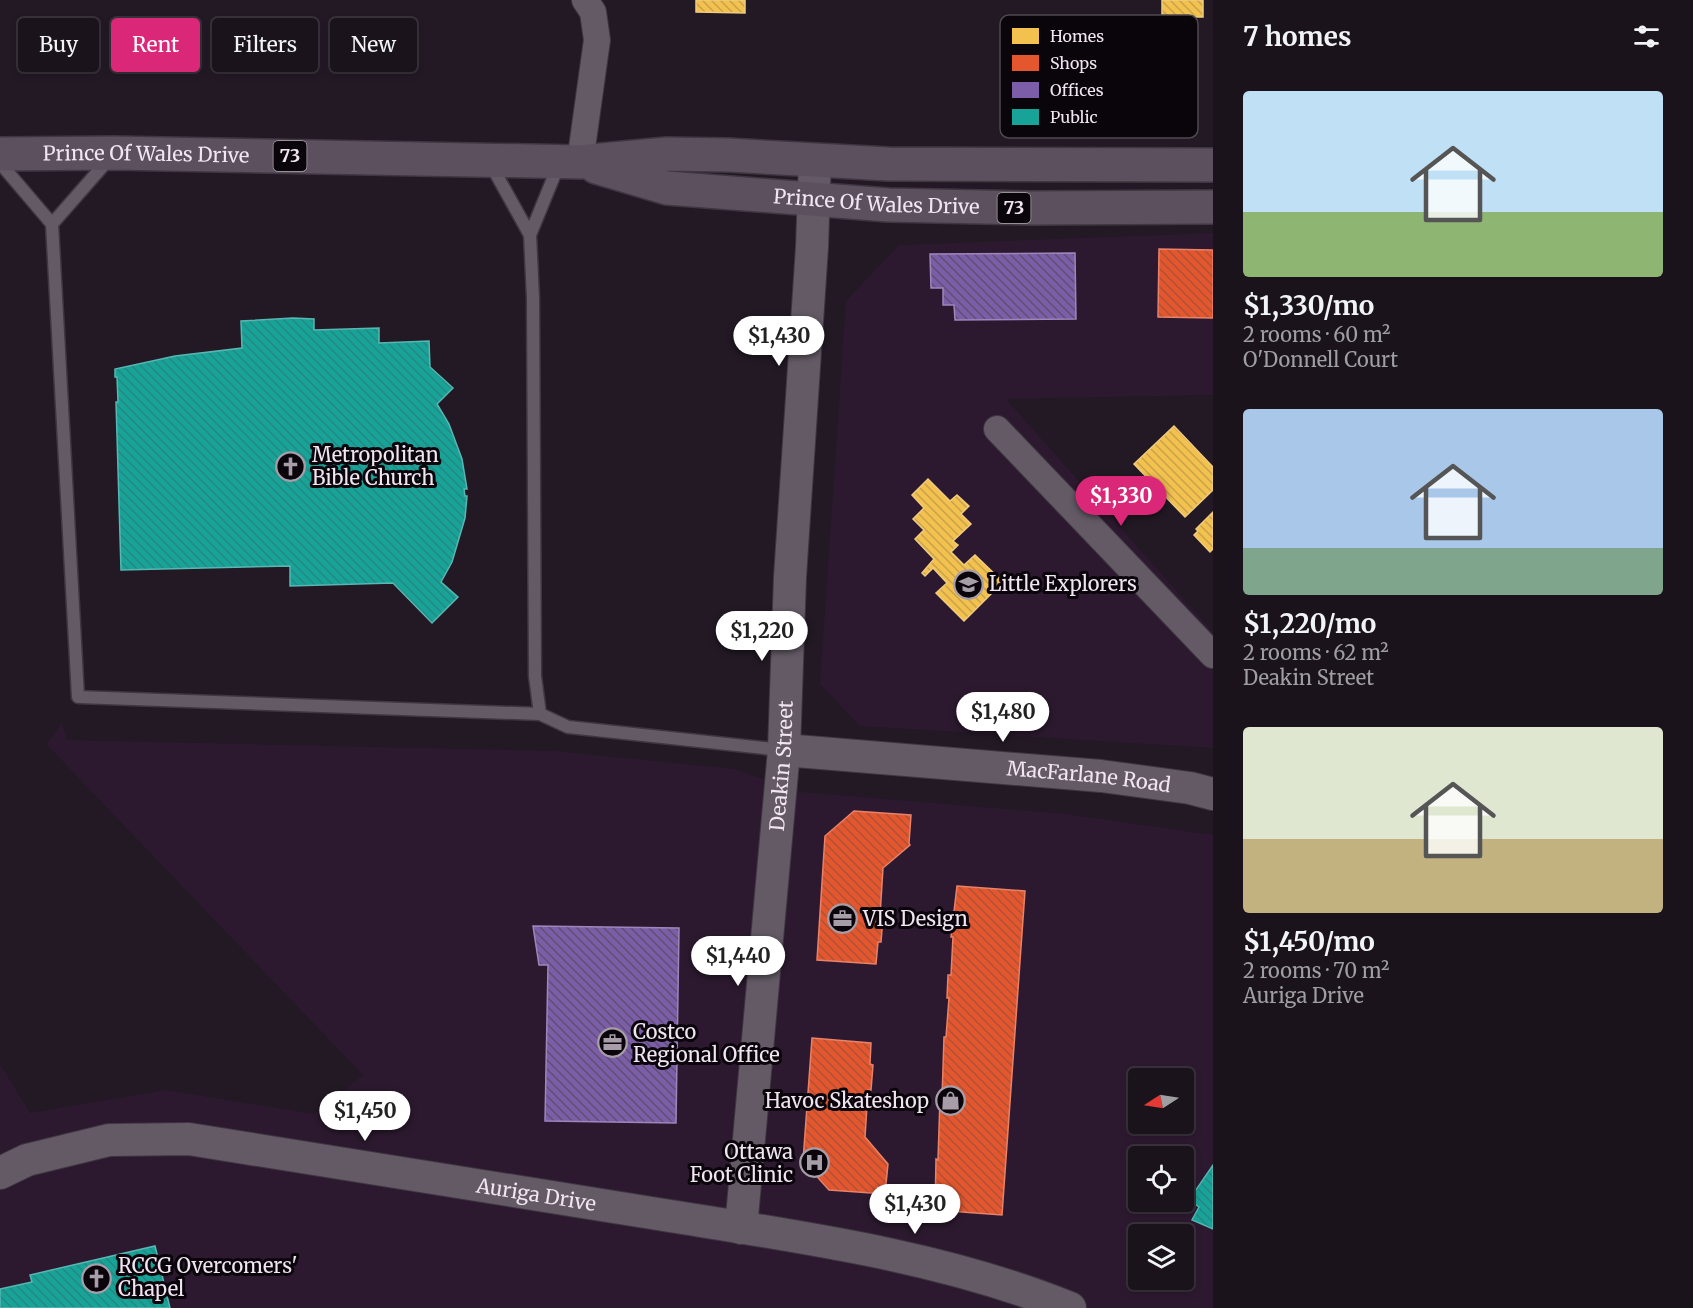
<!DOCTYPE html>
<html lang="en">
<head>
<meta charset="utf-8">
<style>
	body { margin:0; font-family:Merriweather,serif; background:#272028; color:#f1f3f6; height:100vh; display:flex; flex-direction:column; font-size:22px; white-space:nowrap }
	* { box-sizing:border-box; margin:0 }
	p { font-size:20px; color:#9f9ea3 }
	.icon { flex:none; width:33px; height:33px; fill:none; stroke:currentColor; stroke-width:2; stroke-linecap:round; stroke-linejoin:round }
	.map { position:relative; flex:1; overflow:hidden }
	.drawer { display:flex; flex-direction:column; background:#1a131b; width:480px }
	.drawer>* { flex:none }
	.guide { position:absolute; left:18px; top:18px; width:570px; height:54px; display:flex; gap:12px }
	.needle { width:39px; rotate:258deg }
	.tools { position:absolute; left:1128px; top:1068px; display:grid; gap:12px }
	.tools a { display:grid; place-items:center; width:66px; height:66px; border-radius:6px; background:#1a131b; box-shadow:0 3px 9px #0003,0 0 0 2px #38323a; font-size:30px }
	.price { position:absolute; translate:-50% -51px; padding:0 14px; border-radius:21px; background:#fff; color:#222; font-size:20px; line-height:39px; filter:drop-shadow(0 2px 3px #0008) }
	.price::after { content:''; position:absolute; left:50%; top:36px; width:18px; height:14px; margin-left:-9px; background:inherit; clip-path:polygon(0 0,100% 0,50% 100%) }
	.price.on { background:#db2777; color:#fff }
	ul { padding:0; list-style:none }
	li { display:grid; align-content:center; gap:12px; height:318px; padding:0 30px }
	li span { display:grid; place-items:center; height:186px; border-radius:6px; color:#555 }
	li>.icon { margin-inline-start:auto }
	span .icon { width:108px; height:108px; fill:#fffc; stroke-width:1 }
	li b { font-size:26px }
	h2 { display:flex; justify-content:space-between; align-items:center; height:72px; padding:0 30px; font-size:26px }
	.chip { padding:0 21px; border-radius:6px; background:#1a131b; box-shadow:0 3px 9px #0003,0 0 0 2px #38323a; font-size:21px; line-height:54px }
	.chip.on { background:#db2777; color:#fff }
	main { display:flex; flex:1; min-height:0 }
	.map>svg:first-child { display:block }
	.built { fill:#2c192f; fill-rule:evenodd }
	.homes { fill:url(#homes-back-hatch); stroke:#f1cc7f; stroke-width:1.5 }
	.shops { fill:url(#shops-back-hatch); stroke:#e88268; stroke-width:1.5 }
	.offices { fill:url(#offices-back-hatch); stroke:#9e86bd; stroke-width:1.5 }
	.public { fill:url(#public-back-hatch); stroke:#58b7b3; stroke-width:1.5 }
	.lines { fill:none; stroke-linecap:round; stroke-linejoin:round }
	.service-casing { stroke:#3e3640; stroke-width:15 }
	.minor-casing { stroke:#3e3640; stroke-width:28 }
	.tertiary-casing { stroke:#3e3640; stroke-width:34 }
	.primary-casing { stroke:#3e3640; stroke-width:36 }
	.service { stroke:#635a65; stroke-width:12 }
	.minor { stroke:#635a65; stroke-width:26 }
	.tertiary { stroke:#635a65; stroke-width:32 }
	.primary { stroke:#5c505e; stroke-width:33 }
	.labels { text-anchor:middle; stroke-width:6; stroke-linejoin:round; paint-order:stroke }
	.shield { fill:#0a040b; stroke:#aba2ac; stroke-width:1.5 }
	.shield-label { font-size:18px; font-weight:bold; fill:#f0e5f1 }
	.street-label { font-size:20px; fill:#f0e5f1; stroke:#0a040b }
	.poi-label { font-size:20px; fill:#f0e5f1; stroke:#0a040b; text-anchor:start }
	.key { fill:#0a040b; stroke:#4f4850; stroke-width:1.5 }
	.key-label { font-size:16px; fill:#f0e5f1 }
</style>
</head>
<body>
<main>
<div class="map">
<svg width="1213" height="1308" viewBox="0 0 1213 1308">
	<defs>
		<pattern id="homes-back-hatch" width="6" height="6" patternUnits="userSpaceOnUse" patternTransform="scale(1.5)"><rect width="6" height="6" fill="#f2c14e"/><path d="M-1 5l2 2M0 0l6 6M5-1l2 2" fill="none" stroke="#c8a24c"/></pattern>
		<pattern id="shops-back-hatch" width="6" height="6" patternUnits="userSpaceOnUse" patternTransform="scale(1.5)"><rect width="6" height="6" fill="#e4572e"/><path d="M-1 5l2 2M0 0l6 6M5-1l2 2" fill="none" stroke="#ad5137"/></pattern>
		<pattern id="offices-back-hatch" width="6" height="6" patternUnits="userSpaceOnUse" patternTransform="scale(1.5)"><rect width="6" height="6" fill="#7b5ea7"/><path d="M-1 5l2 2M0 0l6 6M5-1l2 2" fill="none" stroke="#5f5073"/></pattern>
		<pattern id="public-back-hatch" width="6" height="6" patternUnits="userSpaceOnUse" patternTransform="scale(1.5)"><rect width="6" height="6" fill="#17a398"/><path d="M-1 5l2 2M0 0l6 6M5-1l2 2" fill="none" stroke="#268780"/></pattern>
	</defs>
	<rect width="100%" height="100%" fill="#221924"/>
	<path class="built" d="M 1213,233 L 1213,395 L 1006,399 L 1213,632 L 1213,748 L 860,726 L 820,684 L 846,301 L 899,245 Z
		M 62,723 L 67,740 L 554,751 L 734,769 L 801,792 L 1066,814 L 1213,835 L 1213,1308 L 0,1308 L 0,1064 L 30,1113 L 165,1090 L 314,1114 L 363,1075 L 46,744 ZM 1138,1078 L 1184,1078 L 1184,1124 L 1138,1124 ZM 1138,1156 L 1184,1156 L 1184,1202 L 1138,1202 ZM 1138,1234 L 1184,1234 L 1184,1280 L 1138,1280 Z"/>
	<path class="homes" d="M 696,0 L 745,0 L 745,13 L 696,12 Z
		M 1162,0 L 1203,0 L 1203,17 L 1162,17 Z
		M 1174,426 L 1213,467 L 1213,490 L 1185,517 L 1134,464 Z
		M 928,479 L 950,501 L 957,495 L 969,506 L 961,514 L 971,524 L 953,541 L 958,545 L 951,552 L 964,565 L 975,555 L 1003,582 L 964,621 L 936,593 L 947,583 L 933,568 L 925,576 L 922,573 L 934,559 L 915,539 L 924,530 L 913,519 L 924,508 L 912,495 Z
		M 1213,512 L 1213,549 L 1210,552 L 1194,535 L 1198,531 L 1196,529 Z"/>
	<path class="shops" d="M 1159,249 L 1213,250 L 1213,318 L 1158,317 Z
		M 854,811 L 911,815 L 909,843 L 910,845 L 883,868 L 880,916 L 883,917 L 881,942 L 878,942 L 876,964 L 817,960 L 825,836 Z
		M 957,886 L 1025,891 L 1002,1215 L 935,1210 L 936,1159 L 938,1160 L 940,1098 L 942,1098 L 944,1037 L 946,1037 L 949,998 L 947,998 L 948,975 L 951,975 L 953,937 L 951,937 Z
		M 812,1038 L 871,1043 L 870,1064 L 873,1065 L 871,1090 L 868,1090 L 865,1137 L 888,1164 L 885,1194 L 829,1190 L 803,1161 Z"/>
	<path class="offices" d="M 1075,253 L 1076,319 L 955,320 L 954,305 L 943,305 L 943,288 L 931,288 L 930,254 Z
		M 533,926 L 679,928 L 676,1123 L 545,1121 L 548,965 L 539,965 Z"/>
	<path class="public" d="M 293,318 L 314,319 L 314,330 L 379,328 L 379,343 L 429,341 L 430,367 L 453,388 L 437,404 L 449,424 L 462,459 L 467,489 L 464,489 L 465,496 L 467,496 L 465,518 L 452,562 L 441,582 L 458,597 L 432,623 L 393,583 L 290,586 L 290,566 L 121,570 L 116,402 L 118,402 L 117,377 L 115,377 L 115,369 L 175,356 L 242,348 L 241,321 Z
		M 1213,1165 L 1213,1229 L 1192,1220 L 1199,1207 L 1189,1200 Z
		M 155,1246 L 170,1308 L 0,1308 L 0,1289 L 32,1282 L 30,1275 Z"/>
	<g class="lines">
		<defs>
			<path id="service" d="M 0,163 L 52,224 L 78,697 L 540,714
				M 490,163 L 530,235
				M 559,164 L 530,235 L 533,298 L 535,676 L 540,714 L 568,727 L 782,750
				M 52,224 L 109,159"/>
			<path id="minor" d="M 580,162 L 597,40 L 593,12 L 585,0
				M 997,429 L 1213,655"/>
			<g id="tertiary">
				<path id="s1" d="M 784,750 L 1101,776 L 1190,788 L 1213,794"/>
				<path id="s2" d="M 0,1173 L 27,1160 L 109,1140 L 189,1139 C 348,1165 506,1190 664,1215 C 800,1237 942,1256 1070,1308"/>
				<path id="s3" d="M 741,1228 L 784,750 L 790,577 L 812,247 L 815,160"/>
			</g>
			<g id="primary">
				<path id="s4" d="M 0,154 L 114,153 L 580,162 L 667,154 L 728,155 L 888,164 L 1213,165"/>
				<path id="s5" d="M 596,167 L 667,188 L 888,205 L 1033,208 L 1213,207"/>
			</g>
		</defs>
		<use href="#service" class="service-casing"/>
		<use href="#minor" class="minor-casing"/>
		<use href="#tertiary" class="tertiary-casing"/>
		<use href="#primary" class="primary-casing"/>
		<use href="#service" class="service"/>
		<use href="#minor" class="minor"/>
		<use href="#tertiary" class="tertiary"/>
		<use href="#primary" class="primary"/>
	</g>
	<defs>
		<symbol id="church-ring" viewBox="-11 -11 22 22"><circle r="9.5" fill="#0a040b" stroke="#a89ea9" stroke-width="1.5"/><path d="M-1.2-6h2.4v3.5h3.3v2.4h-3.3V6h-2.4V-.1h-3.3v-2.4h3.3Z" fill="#a89ea9"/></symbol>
		<symbol id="school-ring" viewBox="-11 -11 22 22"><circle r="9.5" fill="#0a040b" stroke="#a89ea9" stroke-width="1.5"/><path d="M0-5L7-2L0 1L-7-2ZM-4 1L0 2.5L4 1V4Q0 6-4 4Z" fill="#a89ea9"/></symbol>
		<symbol id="office-ring" viewBox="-11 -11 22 22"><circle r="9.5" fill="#0a040b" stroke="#a89ea9" stroke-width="1.5"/><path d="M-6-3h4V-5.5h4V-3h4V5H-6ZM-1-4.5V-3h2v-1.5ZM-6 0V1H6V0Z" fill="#a89ea9"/></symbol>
		<symbol id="shop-ring" viewBox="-11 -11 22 22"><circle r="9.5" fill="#0a040b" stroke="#a89ea9" stroke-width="1.5"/><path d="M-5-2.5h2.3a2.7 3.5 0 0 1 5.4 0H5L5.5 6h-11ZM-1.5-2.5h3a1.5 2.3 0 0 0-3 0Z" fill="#a89ea9"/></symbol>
		<symbol id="hospital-ring" viewBox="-11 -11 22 22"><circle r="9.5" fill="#0a040b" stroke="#a89ea9" stroke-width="1.5"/><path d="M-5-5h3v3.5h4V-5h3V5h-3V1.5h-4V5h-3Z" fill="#a89ea9"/></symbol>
	</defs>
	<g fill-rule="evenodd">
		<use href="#church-ring" x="274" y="450" width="33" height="33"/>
		<use href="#school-ring" x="952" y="568" width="33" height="33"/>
		<use href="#office-ring" x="826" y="902" width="33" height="33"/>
		<use href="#office-ring" x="596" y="1026" width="33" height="33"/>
		<use href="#shop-ring" x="934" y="1084" width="33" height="33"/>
		<use href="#hospital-ring" x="798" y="1146" width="33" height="33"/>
		<use href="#church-ring" x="80" y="1262" width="33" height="33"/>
	</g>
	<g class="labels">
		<g class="shield">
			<rect x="273.5" y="141" width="33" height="30" rx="4.5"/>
			<rect x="997.5" y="193" width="33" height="30" rx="4.5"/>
		</g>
		<g class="shield-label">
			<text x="290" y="162">73</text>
			<text x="1014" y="214">73</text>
		</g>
		<g class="street-label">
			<text dy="7" stroke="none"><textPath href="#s4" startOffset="146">Prince Of Wales Drive</textPath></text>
			<text dy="7" stroke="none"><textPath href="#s5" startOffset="284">Prince Of Wales Drive</textPath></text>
			<text dy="7" stroke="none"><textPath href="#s3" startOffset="464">Deakin Street</textPath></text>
			<text dy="7" stroke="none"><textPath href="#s1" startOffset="306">MacFarlane Road</textPath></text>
			<text dy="7" stroke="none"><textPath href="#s2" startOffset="546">Auriga Drive</textPath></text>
		</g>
		<g class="poi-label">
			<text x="312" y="462">Metropolitan<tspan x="312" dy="23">Bible Church</tspan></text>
			<text x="989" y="591">Little Explorers</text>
			<text x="863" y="926">VIS Design</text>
			<text x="633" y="1039">Costco<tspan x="633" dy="23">Regional Office</tspan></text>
			<text x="929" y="1108" text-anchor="end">Havoc Skateshop</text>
			<text x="793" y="1159" text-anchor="end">Ottawa<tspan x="793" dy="23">Foot Clinic</tspan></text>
			<text x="118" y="1273">RCCG Overcomers'<tspan x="118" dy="23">Chapel</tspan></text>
		</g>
	</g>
	<rect x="1000" y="15" width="198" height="123" rx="9" class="key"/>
	<rect x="1012" y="28" width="27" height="16" fill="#f2c14e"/>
	<rect x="1012" y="55" width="27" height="16" fill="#e4572e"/>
	<rect x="1012" y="82" width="27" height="16" fill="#7b5ea7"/>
	<rect x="1012" y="109" width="27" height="16" fill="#17a398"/>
	<g class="key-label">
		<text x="1050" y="42">Homes</text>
		<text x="1050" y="69">Shops</text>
		<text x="1050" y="96">Offices</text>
		<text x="1050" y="123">Public</text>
	</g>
</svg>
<div class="tools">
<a><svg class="needle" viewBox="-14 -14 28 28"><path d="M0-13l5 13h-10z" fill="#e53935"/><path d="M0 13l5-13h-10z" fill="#9f9ea3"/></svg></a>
<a><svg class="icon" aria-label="locate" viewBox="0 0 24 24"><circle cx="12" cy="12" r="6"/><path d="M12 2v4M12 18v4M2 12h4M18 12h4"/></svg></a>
<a><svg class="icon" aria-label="layers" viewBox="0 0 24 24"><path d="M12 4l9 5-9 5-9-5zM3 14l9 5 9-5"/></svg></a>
</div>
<b class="price" style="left:779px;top:367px">$1,430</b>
<b class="price on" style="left:1121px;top:527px">$1,330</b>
<b class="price" style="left:762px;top:662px">$1,220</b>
<b class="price" style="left:1003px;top:743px">$1,480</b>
<b class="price" style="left:738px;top:987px">$1,440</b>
<b class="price" style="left:365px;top:1142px">$1,450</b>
<b class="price" style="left:915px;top:1235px">$1,430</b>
<div class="guide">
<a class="chip">Buy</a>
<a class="chip on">Rent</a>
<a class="chip">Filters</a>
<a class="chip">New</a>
</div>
</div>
<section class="drawer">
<h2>7 homes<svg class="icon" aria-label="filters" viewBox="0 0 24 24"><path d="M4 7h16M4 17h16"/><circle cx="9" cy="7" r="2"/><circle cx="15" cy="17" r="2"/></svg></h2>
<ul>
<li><span style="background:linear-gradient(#bfe0f5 65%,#8fb573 0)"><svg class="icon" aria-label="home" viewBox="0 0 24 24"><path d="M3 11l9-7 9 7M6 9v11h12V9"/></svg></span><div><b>$1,330/mo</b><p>2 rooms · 60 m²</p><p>O'Donnell Court</p></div></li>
<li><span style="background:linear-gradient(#a9c7e8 75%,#7fa58c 0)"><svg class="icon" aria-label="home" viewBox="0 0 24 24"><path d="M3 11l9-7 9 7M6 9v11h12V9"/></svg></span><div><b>$1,220/mo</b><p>2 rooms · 62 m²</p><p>Deakin Street</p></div></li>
<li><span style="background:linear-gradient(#dfe7d0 60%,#c2b280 0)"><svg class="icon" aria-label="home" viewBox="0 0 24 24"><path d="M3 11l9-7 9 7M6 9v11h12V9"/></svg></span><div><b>$1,450/mo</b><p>2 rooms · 70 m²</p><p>Auriga Drive</p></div></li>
</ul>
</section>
</main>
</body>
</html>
